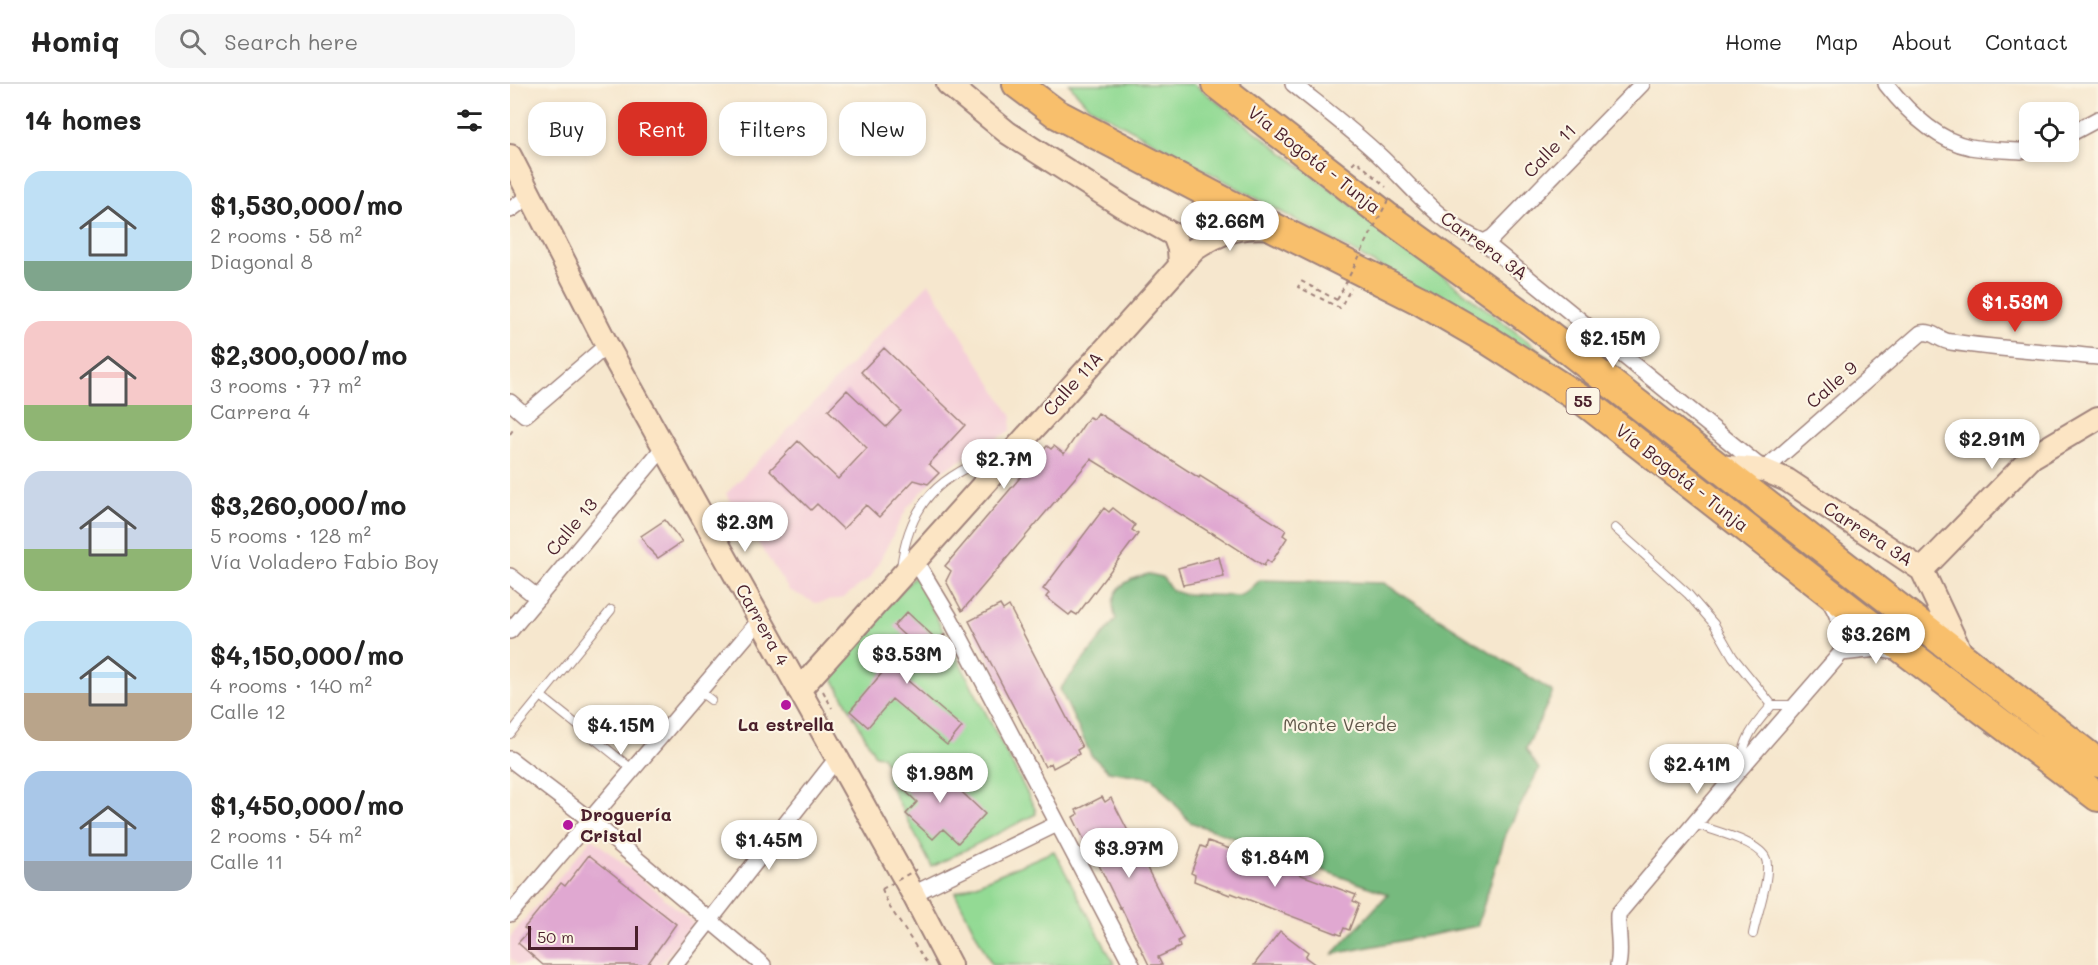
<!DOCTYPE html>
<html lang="en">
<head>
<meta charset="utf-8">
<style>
	body { margin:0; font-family:Mali,sans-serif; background:#f6f6f6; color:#222; height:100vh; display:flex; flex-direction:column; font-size:22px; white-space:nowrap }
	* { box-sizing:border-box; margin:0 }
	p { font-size:20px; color:#767676 }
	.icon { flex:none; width:33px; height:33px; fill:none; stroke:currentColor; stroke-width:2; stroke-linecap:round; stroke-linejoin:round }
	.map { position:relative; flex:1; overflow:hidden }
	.drawer { display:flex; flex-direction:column; background:#fff; width:510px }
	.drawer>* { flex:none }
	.banner { position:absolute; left:18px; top:18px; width:570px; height:54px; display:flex; gap:12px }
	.controls { position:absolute; left:1509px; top:18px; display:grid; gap:12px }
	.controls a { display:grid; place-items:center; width:60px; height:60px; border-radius:12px; background:#fff; box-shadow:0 3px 9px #0003; font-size:30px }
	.scale { position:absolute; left:18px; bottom:15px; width:110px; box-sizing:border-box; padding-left:6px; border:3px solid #4a1f2b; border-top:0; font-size:16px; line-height:21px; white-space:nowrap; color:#4a1f2b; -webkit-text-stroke:4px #fcf5e5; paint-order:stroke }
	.price { position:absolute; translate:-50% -51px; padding:0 14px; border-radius:21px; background:#fff; color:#222; font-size:20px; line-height:39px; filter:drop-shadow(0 2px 3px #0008) }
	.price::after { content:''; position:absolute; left:50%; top:36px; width:18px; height:14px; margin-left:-9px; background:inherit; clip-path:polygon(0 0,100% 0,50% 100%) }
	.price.selected { background:#d93025; color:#fff }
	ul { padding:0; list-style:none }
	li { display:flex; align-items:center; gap:18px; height:150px; padding:0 24px }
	li span { display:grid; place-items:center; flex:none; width:168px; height:120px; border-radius:18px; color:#555 }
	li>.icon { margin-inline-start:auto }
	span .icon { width:72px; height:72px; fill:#fffc; stroke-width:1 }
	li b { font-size:26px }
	h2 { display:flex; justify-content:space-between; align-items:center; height:72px; padding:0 24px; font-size:26px }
	.chip { padding:0 21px; border-radius:18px; background:#fff; box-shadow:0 3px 9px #0003; font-size:21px; line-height:54px }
	.chip.selected { background:#d93025; color:#fff }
	header { display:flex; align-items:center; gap:36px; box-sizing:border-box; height:84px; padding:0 30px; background:#fff; border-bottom:2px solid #e0e0e0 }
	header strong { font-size:28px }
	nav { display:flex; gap:33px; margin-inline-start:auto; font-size:21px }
	.search { width:420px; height:54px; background:#f6f6f6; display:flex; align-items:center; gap:15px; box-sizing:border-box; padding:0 21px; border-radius:18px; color:#767676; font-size:22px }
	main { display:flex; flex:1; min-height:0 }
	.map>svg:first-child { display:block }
	.built { fill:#f5cfd9 }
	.green { fill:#93da94; stroke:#6e7c60; stroke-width:1.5 }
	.forest { fill:#76ba7e; stroke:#606c54; stroke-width:1.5 }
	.building { fill:#e0a8d1 }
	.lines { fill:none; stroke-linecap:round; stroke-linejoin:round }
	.lane-casing { stroke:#a0837c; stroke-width:10 }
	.street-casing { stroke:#a0837c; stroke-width:18 }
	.secondary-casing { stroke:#a0837c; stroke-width:26 }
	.highway-casing { stroke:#a0837c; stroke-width:32 }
	.path { stroke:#a0837c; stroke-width:2; stroke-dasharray:4.5 4.5; stroke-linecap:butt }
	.lane { stroke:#fff; stroke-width:8 }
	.street { stroke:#fff; stroke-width:15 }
	.secondary { stroke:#fce5c4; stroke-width:22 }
	.highway { stroke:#f8bf6c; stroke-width:28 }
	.path-bridge { stroke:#a0837c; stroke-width:2; stroke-dasharray:4.5 4.5; stroke-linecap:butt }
	.poi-dot { fill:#b5179e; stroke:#fcf5e5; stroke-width:2 }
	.labels { text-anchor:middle; stroke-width:4.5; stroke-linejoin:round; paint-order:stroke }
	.shield { fill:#fcf5e5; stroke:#7f5f63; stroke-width:1.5 }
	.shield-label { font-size:16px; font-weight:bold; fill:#4a1f2b }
	.street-label { font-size:18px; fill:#4a1f2b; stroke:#fcf5e5 }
	.poi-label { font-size:18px; font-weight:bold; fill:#4a1f2b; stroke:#fcf5e5 }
	.park-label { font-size:18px; fill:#60574a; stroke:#fcf5e5 }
</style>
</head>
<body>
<header>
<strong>Homiq</strong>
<div class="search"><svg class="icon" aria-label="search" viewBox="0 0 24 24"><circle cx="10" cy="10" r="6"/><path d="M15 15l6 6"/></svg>Search here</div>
<nav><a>Home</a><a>Map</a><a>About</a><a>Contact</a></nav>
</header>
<main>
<section class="drawer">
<h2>14 homes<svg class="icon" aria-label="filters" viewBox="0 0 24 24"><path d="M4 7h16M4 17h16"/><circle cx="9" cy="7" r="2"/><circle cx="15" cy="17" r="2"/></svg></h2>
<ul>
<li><span style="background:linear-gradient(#bfe0f5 75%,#7fa58c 0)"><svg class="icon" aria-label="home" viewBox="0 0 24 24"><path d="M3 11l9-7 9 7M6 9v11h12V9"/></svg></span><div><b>$1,530,000/mo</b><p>2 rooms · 58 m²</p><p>Diagonal 8</p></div></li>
<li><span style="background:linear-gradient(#f6c9c9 70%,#8fb573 0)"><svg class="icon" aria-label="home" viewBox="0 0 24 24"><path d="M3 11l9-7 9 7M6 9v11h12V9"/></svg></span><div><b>$2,300,000/mo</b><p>3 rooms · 77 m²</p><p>Carrera 4</p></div></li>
<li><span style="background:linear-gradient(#c9d6e8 65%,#8fb573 0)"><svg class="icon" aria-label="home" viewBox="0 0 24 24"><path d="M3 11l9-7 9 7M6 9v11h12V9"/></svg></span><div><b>$3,260,000/mo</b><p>5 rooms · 128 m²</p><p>Vía Voladero Fabio Boy</p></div></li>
<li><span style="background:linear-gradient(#bfe0f5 60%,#b9a48a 0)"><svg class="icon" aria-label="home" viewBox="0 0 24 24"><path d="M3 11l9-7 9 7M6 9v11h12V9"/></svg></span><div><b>$4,150,000/mo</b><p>4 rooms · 140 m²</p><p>Calle 12</p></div></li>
<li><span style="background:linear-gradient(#a9c7e8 75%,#9aa5b1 0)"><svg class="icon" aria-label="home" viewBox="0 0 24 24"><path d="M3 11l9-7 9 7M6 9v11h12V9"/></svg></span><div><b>$1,450,000/mo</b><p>2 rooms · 54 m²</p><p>Calle 11</p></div></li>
</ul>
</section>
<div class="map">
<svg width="1588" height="881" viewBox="0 0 1588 881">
	<rect width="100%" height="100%" fill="#fcf5e5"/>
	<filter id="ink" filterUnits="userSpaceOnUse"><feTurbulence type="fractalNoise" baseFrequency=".0167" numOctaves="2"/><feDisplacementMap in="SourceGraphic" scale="12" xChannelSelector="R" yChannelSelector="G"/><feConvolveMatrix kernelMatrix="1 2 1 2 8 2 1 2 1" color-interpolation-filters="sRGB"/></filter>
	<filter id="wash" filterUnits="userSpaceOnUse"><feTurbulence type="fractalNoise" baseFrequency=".008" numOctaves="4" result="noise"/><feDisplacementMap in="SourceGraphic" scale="24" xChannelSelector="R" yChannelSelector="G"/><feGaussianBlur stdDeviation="1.35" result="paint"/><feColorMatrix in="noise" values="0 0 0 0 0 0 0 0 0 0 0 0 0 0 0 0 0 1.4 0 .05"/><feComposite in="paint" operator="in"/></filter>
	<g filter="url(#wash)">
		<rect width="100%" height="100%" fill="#f6e7ce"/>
		<path class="built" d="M 419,199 L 502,333 L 500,347 L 429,389 L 397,424 L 361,493 L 333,514 L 306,519 L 279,506 L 216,410 Z
			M 82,754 L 184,839 L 150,881 L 8,881 L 0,874 L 0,853 Z"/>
		<path class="green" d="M 559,0 L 684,0 L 1068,296 L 837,164 L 578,22 Z
			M 405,492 L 512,699 L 525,725 L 526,730 L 422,783 L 377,696 L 377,680 L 372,672 L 365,671 L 319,587 Z
			M 544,767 L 605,881 L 482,881 L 445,809 Z"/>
		<path class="forest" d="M 639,490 L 652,493 L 662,506 L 672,510 L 729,512 L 737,508 L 750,496 L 874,499 L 1043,608 L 1016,665 L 1029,685 L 996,750 L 967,842 L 823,870 L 878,810 L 680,738 L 643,694 L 598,687 L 581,671 L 550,605 L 606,535 C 596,508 614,495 639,490 Z"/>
		<g id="blocks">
			<path class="building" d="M 374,264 L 455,341 L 419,380 L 429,389 L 418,400 L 404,396 L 369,433 L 356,421 L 333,445 L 307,420 L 301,426 L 260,386 L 288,357 L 328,395 L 357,364 L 318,326 L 337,306 L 376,343 L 391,327 L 351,288 Z
				M 588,329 L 689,394 L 690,392 L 776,446 L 773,451 L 777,454 L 761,479 L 757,476 L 754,482 L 703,449 L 704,451 L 581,375 L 452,527 L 436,497 L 441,487 L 435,482 L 537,362 L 541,365 L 544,362 L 554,370 L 579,333 L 584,335 Z
				M 594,424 L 599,428 L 603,424 L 625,441 L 622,446 L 628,450 L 567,531 L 562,528 L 559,531 L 536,513 L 539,509 L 533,505 Z
				M 155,436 L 172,458 L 148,474 L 138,464 L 131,452 Z
				M 709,473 L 714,493 L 673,501 L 668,484 Z
				M 490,521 L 493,526 L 499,522 L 572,663 L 567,666 L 569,670 L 543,684 L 541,679 L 535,683 L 459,537 Z
				M 397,528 L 423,552 L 417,559 L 436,550 L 397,596 L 452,643 L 437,661 L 382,615 L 358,643 L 340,627 L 398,558 L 394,555 L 396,553 L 384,542 Z
				M 417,675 L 475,730 L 448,759 L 433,745 L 423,755 L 396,730 L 407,718 L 391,703 Z
				M 592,713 L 595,718 L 601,714 L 673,854 L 668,857 L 670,863 L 648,873 L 652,881 L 639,881 L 611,823 L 610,824 L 585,773 L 583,774 L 563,733 L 568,730 L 566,726 Z
				M 698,757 L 846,811 L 843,817 L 849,820 L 839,846 L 834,844 L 831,851 L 721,809 L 720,811 L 684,797 L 685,791 L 681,789 L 691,762 L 696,764 Z
				M 79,771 L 166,840 L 137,881 L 33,881 L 8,859 L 19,847 L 14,844 L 51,799 L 55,802 Z
				M 770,847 L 798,868 L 795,873 L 806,881 L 744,881 Z"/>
		</g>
	</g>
	<g filter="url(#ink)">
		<use href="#blocks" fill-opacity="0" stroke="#a0837c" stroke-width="1.5"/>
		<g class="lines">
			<defs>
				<path id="lane" d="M 1105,444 L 1178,510 L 1204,540 L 1223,573 L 1262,621
					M 391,484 C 399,418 430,390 492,369
					M 189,607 L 201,616
					M 31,612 L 122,685
					M 0,650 L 101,526
					M 1231,682 C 1233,654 1244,642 1262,621 L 1284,621
					M 250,740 L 265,753
					M 1184,740 C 1202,746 1246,757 1255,773 C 1263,787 1246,833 1243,850"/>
				<path id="street" d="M 783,0 C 813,24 844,47 872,74 C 904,105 931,141 974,158 L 1254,386 L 1411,249 C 1423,246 1429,257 1441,258 C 1490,265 1539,268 1588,273
					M 1376,0 C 1397,27 1426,56 1460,63 C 1477,66 1494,66 1511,67 L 1520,65
					M 1558,51 L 1588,35
					M 0,126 L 19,112
					M 974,158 L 983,153 L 1132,0
					M 0,318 L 15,331 L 97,261
					M 405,476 L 440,534 L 622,881
					M 0,492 L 28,514
					M 1320,518 C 1331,535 1333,550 1331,569
					M 0,547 L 153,364
					M 1331,569 L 1367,565 L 1387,568
					M 0,675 L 79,735 L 253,881
					M 403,810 L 547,740
					M 0,830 L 249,537
					M 165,881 L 327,674
					M 1108,881 C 1112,865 1107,847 1108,830 L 1231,684 L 1331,569"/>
				<path id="secondary" d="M 438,0 L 498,49 L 612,122 L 664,151 L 669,165 L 670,180
					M 0,72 L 97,261 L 403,810 L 440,881
					M 1207,382 L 1254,386 L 1277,396 L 1412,486 L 1452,571
					M 1412,486 L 1522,373 L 1588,334
					M 289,606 L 685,165 C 712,147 731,141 763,144"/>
				<path id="highway" d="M 507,0 L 547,30 L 765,144 L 909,216 L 978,256 L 1075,318 L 1353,535 L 1588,713
					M 706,0 L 876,132 L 1021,237 L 1588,679"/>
			</defs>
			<use href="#lane" class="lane-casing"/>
			<use href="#street" class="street-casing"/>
			<use href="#secondary" class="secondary-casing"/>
			<use href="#highway" class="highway-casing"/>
			<path class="path" d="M 842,80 L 846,76 L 876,103
				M 827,216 L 791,197 L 788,203 L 830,224 L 841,204
				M 0,350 L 5,343
				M 313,607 L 322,624
				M 372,805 L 379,822 L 418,881"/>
			<use href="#lane" class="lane"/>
			<use href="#street" class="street"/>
			<use href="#secondary" class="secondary"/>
			<use href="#highway" class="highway"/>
			<path class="path-bridge" d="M 827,216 L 879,114
				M 372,805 L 407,785"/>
		</g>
	</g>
	<g class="poi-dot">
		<circle cx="276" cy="621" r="6"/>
		<circle cx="58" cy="741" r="6"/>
	</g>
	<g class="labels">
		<rect class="shield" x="1056.5" y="304" width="33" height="26" rx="4.5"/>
		<g class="shield-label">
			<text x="1073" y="323">55</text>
		</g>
		<g class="street-label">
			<text transform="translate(1040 67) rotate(-46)" y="6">Calle 11</text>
			<text transform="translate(804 76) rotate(38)" y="6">Vía Bogotá - Tunja</text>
			<text transform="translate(974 162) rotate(36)" y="6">Carrera 3A</text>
			<text transform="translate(563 300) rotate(-48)" y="6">Calle 11A</text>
			<text transform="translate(1322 301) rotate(-41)" y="6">Calle 9</text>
			<text transform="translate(1172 394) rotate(38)" y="6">Vía Bogotá - Tunja</text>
			<text transform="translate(62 443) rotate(-50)" y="6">Calle 13</text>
			<text transform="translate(1358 450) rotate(33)" y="6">Carrera 3A</text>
			<text transform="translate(252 541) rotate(61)" y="6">Carrera 4</text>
		</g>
		<g class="poi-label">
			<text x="276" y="647">La estrella</text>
			<text x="70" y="737" text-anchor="start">Droguería<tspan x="70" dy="21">Cristal</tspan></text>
		</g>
		<g class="park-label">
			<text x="830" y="647">Monte Verde</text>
		</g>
	</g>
</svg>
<div class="controls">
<a><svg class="icon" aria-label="locate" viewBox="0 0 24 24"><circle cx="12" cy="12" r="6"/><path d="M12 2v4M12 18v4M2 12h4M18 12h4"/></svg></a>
</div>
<div class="scale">50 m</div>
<b class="price" style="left:720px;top:168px">$2.66M</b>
<b class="price selected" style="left:1505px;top:249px">$1.53M</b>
<b class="price" style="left:1103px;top:285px">$2.15M</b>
<b class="price" style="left:1482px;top:386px">$2.91M</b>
<b class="price" style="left:494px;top:406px">$2.7M</b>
<b class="price" style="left:235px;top:469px">$2.3M</b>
<b class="price" style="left:1366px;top:581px">$3.26M</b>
<b class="price" style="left:397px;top:601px">$3.53M</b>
<b class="price" style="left:111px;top:672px">$4.15M</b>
<b class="price" style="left:1187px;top:711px">$2.41M</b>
<b class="price" style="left:430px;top:720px">$1.98M</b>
<b class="price" style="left:259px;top:787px">$1.45M</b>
<b class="price" style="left:619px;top:795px">$3.97M</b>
<b class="price" style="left:765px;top:804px">$1.84M</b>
<div class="banner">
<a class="chip">Buy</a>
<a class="chip selected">Rent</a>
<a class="chip">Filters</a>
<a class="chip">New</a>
</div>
</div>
</main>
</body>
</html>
